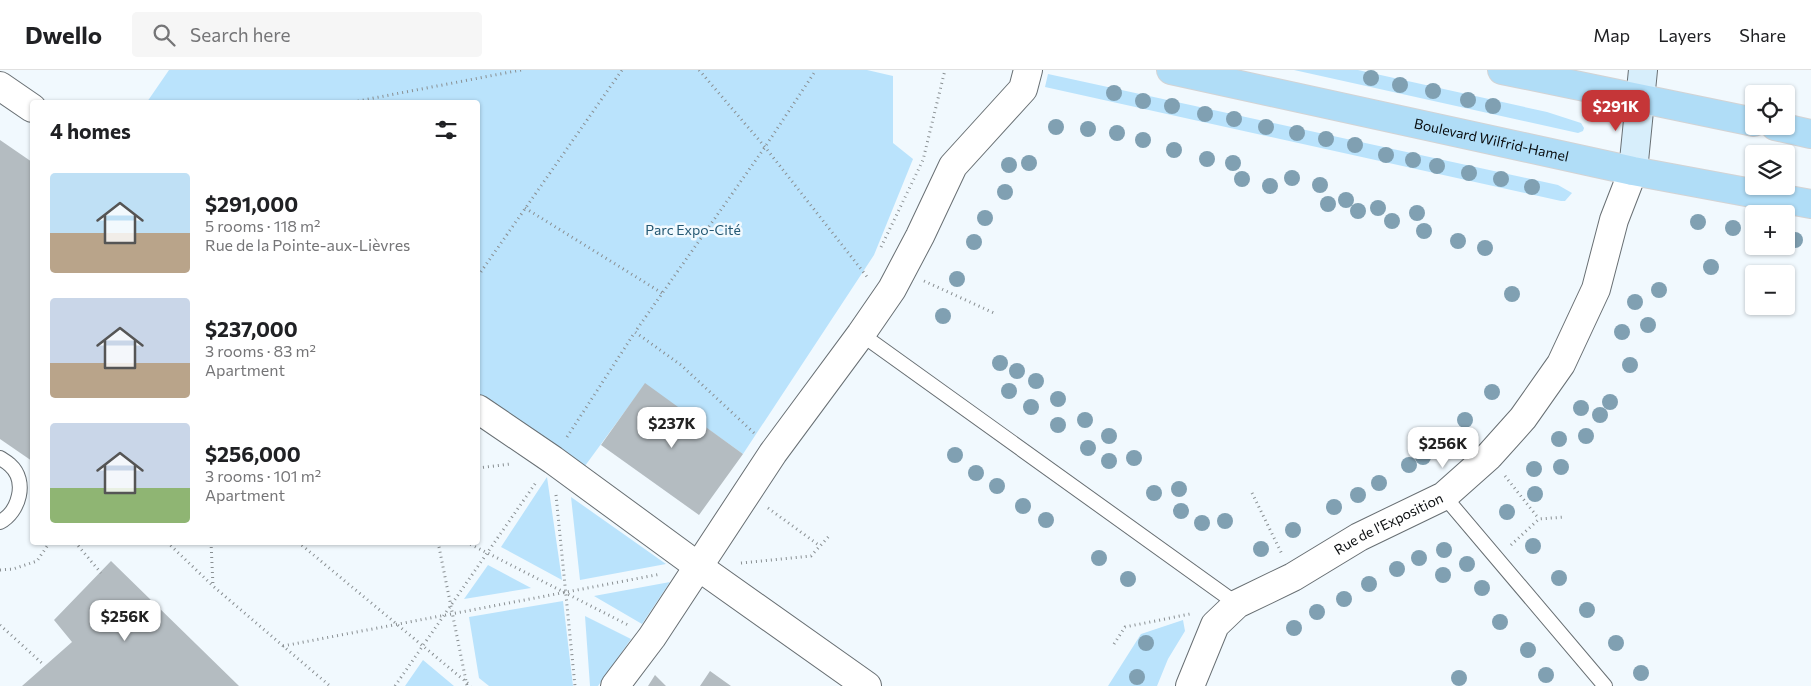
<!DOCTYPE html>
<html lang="en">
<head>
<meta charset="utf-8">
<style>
	body { margin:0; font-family:Commissioner,sans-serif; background:#f6f6f6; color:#202124; height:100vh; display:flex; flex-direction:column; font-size:19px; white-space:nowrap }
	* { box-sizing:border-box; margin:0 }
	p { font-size:16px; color:#757577 }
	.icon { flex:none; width:28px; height:28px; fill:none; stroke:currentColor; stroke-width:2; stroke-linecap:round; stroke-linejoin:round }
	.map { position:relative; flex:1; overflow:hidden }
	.sheet { position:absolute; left:30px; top:30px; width:450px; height:445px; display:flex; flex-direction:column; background:#fff; border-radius:5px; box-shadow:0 1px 4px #0004 }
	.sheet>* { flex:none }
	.buttons { position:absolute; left:1745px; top:15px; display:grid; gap:10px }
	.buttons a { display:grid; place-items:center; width:50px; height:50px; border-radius:5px; background:#fff; box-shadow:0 1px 4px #0004; font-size:25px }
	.price { position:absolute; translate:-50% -42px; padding:0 11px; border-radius:10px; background:#fff; color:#222; font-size:16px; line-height:32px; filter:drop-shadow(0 1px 2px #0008) }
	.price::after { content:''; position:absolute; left:50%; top:30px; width:15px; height:11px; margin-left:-8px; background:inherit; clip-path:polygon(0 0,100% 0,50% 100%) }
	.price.active { background:#c53638; color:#fff }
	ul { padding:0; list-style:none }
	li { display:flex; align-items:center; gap:15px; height:125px; padding:0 20px }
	li span { display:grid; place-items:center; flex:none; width:140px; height:100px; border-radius:5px; color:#555 }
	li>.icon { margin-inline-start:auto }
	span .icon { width:60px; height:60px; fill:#fffc; stroke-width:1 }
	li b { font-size:21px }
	h2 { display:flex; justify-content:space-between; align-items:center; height:60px; padding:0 20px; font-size:21px }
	header { display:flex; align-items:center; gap:30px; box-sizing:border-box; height:70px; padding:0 25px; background:#fff; border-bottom:1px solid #e0e0e0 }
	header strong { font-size:24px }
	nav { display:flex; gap:28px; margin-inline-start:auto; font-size:18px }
	.search { width:350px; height:45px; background:#f6f6f6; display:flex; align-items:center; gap:12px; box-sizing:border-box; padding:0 18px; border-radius:5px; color:#757577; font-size:19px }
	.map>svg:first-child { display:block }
	.green { fill:#bae3fc }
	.building { fill:#b4bcc1 }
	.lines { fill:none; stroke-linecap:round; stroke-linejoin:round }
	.lane-casing { stroke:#686f73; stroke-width:16 }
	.street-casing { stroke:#686f73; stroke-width:30 }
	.secondary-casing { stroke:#686f73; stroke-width:30 }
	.primary-casing { stroke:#d3d3d4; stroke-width:30 }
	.path { stroke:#898f92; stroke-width:3; stroke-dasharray:1 4; stroke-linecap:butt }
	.lane { stroke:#fff; stroke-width:14 }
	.street { stroke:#fff; stroke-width:28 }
	.secondary { stroke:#d7eefb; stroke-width:28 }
	.primary { stroke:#b0ddf7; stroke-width:28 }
	.tree { fill:#80a0b2 }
	.labels { text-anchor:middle; stroke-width:5; stroke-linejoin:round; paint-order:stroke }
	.street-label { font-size:14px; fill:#0a0d0f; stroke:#f1f9fe }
	.park-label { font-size:14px; fill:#245873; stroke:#f1f9fe }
</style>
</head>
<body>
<header>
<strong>Dwello</strong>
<div class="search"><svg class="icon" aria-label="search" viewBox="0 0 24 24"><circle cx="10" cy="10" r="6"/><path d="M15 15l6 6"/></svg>Search here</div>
<nav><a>Map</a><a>Layers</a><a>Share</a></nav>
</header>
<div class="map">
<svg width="1811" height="616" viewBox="0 0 1811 616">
	<rect width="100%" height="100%" fill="#f1f9fe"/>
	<path class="green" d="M 169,0 L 867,0 L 893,6 L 893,73 L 913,89 L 874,185 L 743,384 L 645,314 L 582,400 L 478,327 L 478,32 L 147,32 Z
		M 1294,0 L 1358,0 L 1547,42 L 1581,53 L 1584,58 L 1583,61 L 1578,63 Z
		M 1048,4 L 1558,115 L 1572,123 L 1565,131 L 1561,131 L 1045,17 Z
		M 547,407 L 562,510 L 501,477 Z
		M 571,427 L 666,494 L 580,510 Z
		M 488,495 L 531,518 L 464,529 Z
		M 670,512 L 642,554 L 594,526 Z
		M 563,531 L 573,616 L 489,616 L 479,608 L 469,547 Z
		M 585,546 L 631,569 L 598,616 L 590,616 Z
		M 1183,550 L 1185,561 L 1168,589 L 1157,616 L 1108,616 L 1141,564 Z
		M 423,590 L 454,616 L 405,616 Z"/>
	<path class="building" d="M 0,70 L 32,92 L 32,391 L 0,369 Z
		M 645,313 L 743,384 L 699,445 L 601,375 Z
		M 111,491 L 239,616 L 22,616 L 72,572 L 54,550 Z
		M 710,601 L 731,616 L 700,616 Z
		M 655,605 L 666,616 L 648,616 Z"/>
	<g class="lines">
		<defs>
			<path id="lane" d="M 861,264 L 1237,534
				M 0,388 C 3,390 7,392 10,395 C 28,411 19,442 0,452
				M 1444,426 L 1605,616"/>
			<g id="street">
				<path d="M 0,16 L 32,38"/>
				<path d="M 478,339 L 553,390 L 699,497 L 867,616"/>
				<path d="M 615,616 L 652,567 L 773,383 L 861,264 L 892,219 L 920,166 L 953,96 L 1023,19 L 1028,0"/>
				<path id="s1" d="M 1190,616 L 1215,555 L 1237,534 L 1293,507 L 1359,467 L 1444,426 L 1489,386 L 1523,348 L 1561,294 L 1596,219 L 1614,150 L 1633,101"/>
			</g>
			<path id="secondary" d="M 1633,101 L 1643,0"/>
			<g id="primary">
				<path id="s2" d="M 1171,0 L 1633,101 L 1811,134"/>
				<path d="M 1502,0 L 1754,52"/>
				<path d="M 1775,56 L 1811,64"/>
			</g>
		</defs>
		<use href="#lane" class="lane-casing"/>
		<use href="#street" class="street-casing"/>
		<use href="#secondary" class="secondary-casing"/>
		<use href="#primary" class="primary-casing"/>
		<path class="path" d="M 699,0 L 765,77 L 868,208
			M 353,32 L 521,0
			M 525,138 L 662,223
			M 881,177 L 923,90 L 945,0
			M 478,206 L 622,0
			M 924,211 L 994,243
			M 754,363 L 681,295 L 635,262 L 765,77 L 816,0
			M 567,367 L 635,262
			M 478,398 L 510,394
			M 1505,406 L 1539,449
			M 1252,423 L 1282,484
			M 556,425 L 575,616
			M 768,438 L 820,476
			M 75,472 L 101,503
			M 167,472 L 213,516 L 330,616
			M 211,472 L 213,516
			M 298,472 L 471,616
			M 438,472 L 467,616
			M 466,472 L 628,555
			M 1511,475 L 1539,449 L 1565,447
			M 741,493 L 811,486 L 830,465
			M 0,500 L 13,499 L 37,491 L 50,472
			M 0,555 L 44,595
			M 1114,574 L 1125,557 L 1190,544
			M 283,576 L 661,504
			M 395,616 L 537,411"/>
		<use href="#lane" class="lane"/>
		<use href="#street" class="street"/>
		<use href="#secondary" class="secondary"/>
		<use href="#primary" class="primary"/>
	</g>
	<g class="tree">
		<circle cx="1371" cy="8" r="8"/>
		<circle cx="1400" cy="15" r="8"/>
		<circle cx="1433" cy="21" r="8"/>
		<circle cx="1114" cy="23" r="8"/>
		<circle cx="1468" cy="30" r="8"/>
		<circle cx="1143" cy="31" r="8"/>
		<circle cx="1172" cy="36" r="8"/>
		<circle cx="1493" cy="36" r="8"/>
		<circle cx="1205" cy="44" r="8"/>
		<circle cx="1234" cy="49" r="8"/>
		<circle cx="1056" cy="57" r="8"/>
		<circle cx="1266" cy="57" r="8"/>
		<circle cx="1088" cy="59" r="8"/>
		<circle cx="1117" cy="63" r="8"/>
		<circle cx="1297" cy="63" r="8"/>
		<circle cx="1326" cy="69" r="8"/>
		<circle cx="1143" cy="70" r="8"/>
		<circle cx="1355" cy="75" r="8"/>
		<circle cx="1174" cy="80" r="8"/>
		<circle cx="1386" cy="85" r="8"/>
		<circle cx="1207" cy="89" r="8"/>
		<circle cx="1413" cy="90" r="8"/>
		<circle cx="1029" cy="93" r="8"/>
		<circle cx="1233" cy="93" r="8"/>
		<circle cx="1009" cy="95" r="8"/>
		<circle cx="1437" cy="96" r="8"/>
		<circle cx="1469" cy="103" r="8"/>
		<circle cx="1292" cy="108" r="8"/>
		<circle cx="1242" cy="109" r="8"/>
		<circle cx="1501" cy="109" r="8"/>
		<circle cx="1320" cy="115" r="8"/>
		<circle cx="1270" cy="116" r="8"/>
		<circle cx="1532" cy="117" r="8"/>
		<circle cx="1005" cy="122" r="8"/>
		<circle cx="1346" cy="130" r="8"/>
		<circle cx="1328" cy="134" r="8"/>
		<circle cx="1378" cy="138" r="8"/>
		<circle cx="1358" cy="141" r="8"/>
		<circle cx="1417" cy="143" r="8"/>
		<circle cx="985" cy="148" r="8"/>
		<circle cx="1392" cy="151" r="8"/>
		<circle cx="1698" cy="152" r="8"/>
		<circle cx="1733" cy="158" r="8"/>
		<circle cx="1424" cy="161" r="8"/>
		<circle cx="1795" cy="170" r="8"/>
		<circle cx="1458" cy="171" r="8"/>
		<circle cx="974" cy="172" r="8"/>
		<circle cx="1485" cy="178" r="8"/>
		<circle cx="1711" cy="197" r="8"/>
		<circle cx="957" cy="209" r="8"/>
		<circle cx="1659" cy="220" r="8"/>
		<circle cx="1512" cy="224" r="8"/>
		<circle cx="1635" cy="232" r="8"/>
		<circle cx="943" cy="246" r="8"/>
		<circle cx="1648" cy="255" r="8"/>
		<circle cx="1622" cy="262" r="8"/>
		<circle cx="1000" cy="293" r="8"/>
		<circle cx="1630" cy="295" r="8"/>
		<circle cx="1017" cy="301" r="8"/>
		<circle cx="1036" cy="311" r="8"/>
		<circle cx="1009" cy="321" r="8"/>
		<circle cx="1492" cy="322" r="8"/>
		<circle cx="1058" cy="329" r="8"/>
		<circle cx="1610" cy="332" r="8"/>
		<circle cx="1031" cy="337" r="8"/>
		<circle cx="1581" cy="338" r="8"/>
		<circle cx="1600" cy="345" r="8"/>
		<circle cx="1085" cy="350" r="8"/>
		<circle cx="1465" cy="350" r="8"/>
		<circle cx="1058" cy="355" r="8"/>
		<circle cx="1109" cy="366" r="8"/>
		<circle cx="1586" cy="366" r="8"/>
		<circle cx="1559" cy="369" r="8"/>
		<circle cx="1088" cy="378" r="8"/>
		<circle cx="955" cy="385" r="8"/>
		<circle cx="1423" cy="387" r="8"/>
		<circle cx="1134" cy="388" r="8"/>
		<circle cx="1109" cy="391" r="8"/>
		<circle cx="1409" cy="395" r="8"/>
		<circle cx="1561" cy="397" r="8"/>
		<circle cx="1534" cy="399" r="8"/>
		<circle cx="976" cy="403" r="8"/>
		<circle cx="1379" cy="413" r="8"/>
		<circle cx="997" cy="416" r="8"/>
		<circle cx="1179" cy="419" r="8"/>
		<circle cx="1154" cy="423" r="8"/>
		<circle cx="1535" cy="424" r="8"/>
		<circle cx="1358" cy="425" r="8"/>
		<circle cx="1023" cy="436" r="8"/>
		<circle cx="1334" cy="437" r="8"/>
		<circle cx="1181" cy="441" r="8"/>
		<circle cx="1507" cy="442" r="8"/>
		<circle cx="1046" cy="450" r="8"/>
		<circle cx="1225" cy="451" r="8"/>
		<circle cx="1202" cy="453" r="8"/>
		<circle cx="1293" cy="460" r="8"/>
		<circle cx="1533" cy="476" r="8"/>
		<circle cx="1261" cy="479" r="8"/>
		<circle cx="1444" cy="480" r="8"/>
		<circle cx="1099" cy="488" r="8"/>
		<circle cx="1419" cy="488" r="8"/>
		<circle cx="1467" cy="494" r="8"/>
		<circle cx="1397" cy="499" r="8"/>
		<circle cx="1443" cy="505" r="8"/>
		<circle cx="1559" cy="508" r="8"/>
		<circle cx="1128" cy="509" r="8"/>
		<circle cx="1369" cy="514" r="8"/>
		<circle cx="1482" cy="518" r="8"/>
		<circle cx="1344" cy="529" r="8"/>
		<circle cx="1587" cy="540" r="8"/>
		<circle cx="1317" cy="542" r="8"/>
		<circle cx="1500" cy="552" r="8"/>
		<circle cx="1294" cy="558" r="8"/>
		<circle cx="1146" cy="573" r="8"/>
		<circle cx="1616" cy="573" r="8"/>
		<circle cx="1528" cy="580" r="8"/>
		<circle cx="1641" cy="603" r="8"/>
		<circle cx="1546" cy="605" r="8"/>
		<circle cx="1137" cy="607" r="8"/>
		<circle cx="1459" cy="608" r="8"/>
	</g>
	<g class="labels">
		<g class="street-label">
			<text dy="5" stroke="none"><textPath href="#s2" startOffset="328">Boulevard Wilfrid-Hamel</textPath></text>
			<text dy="5" stroke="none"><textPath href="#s1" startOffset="268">Rue de l'Exposition</textPath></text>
		</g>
		<g class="park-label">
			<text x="693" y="165">Parc Expo-Cité</text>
		</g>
	</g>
</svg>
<div class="buttons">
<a><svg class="icon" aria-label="locate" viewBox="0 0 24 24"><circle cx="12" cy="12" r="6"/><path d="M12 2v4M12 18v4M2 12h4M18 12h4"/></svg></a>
<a><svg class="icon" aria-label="layers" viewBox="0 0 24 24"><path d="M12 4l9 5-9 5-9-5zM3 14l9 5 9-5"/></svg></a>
<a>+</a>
<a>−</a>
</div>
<b class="price active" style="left:1616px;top:62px">$291K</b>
<b class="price" style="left:672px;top:379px">$237K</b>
<b class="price" style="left:1443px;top:399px">$256K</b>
<b class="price" style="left:125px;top:572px">$256K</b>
<section class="sheet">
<h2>4 homes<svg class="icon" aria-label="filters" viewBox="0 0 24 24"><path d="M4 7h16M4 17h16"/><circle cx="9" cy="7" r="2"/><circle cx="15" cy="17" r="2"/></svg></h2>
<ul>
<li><span style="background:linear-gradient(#bfe0f5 60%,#b9a48a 0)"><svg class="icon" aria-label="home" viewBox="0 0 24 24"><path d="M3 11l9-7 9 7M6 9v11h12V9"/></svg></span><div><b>$291,000</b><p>5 rooms · 118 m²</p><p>Rue de la Pointe-aux-Lièvres</p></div></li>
<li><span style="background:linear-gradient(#c9d6e8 65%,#b9a48a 0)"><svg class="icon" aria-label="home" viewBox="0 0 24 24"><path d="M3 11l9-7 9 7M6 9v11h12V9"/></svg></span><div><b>$237,000</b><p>3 rooms · 83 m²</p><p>Apartment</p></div></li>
<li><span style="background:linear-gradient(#c9d6e8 65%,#8fb573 0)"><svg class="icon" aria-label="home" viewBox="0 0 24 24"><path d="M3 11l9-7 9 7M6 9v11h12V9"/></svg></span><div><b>$256,000</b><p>3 rooms · 101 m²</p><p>Apartment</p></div></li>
</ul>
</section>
</div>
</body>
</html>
